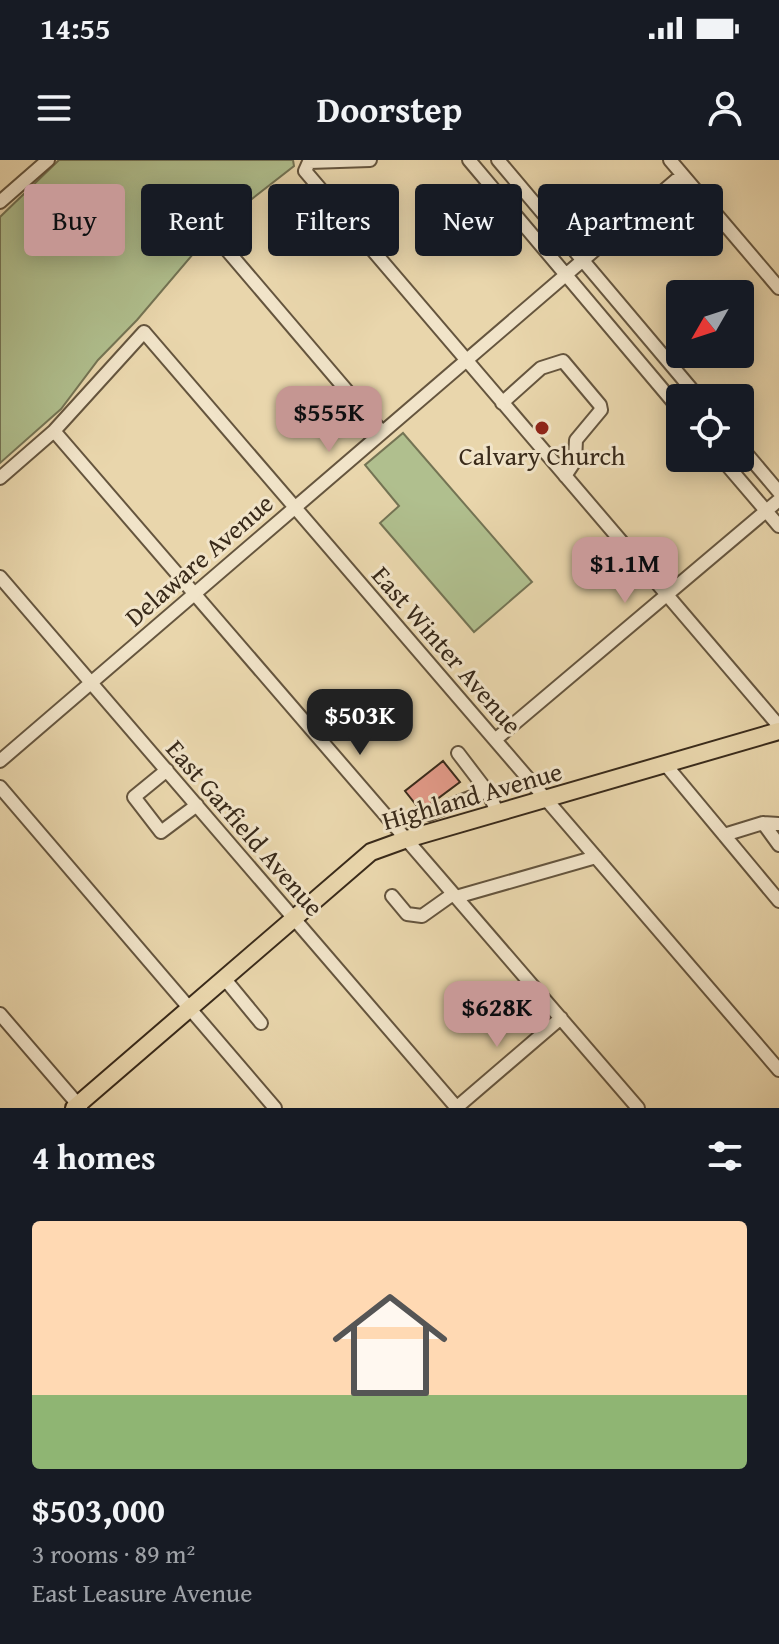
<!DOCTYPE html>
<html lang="en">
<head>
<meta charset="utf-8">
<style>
	body { margin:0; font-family:"Gentium Book Plus",serif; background:#20242c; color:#f1f3f6; height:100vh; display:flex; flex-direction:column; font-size:30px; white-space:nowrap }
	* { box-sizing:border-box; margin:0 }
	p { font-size:26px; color:#9ea1a6 }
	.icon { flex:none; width:44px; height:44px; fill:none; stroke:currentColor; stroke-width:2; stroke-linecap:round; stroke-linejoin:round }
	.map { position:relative; height:948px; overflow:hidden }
	.side { display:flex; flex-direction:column; background:#171b24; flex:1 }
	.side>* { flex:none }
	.hud { position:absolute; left:24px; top:24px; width:732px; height:72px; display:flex; gap:16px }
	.needle { width:52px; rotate:231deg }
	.controls { position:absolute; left:666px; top:120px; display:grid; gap:16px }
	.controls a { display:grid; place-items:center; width:88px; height:88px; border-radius:8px; background:#171b24; box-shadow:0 4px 20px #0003; font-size:40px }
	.price { position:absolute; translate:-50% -68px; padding:0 18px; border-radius:16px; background:#c59692; color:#111; font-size:26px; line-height:52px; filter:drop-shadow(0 2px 4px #0008) }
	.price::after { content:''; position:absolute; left:50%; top:48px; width:24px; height:18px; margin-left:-12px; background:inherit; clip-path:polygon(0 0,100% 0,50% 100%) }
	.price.selected { background:#222; color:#fff }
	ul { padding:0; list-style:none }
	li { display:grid; align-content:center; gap:16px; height:424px; padding:0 32px }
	li span { display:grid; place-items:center; height:248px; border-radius:8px; color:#555 }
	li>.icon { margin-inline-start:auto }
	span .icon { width:144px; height:144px; fill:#fffc; stroke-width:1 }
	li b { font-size:34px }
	h2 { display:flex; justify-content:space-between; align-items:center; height:96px; padding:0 32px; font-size:34px }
	.pill { padding:0 28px; border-radius:8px; background:#171b24; box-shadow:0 4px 20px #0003; font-size:28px; line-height:72px }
	.pill.selected { background:#c59692; color:#111 }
	.status { display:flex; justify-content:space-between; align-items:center; height:56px; padding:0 40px; background:#171b24; direction:ltr }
	.status svg { height:22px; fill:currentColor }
	header { display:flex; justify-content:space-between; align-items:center; height:104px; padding:0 32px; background:#171b24; font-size:36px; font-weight:700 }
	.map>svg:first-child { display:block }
	.green { fill:#b0bf8e; stroke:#747454; stroke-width:2 }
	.building { fill:#e49b8a; stroke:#392a1a; stroke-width:2 }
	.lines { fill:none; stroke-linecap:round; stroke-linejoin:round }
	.minor-casing { stroke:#65553e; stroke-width:16 }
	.major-casing { stroke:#392a1a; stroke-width:20 }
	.minor { stroke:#f1e4c9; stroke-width:12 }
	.major { stroke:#e9d6ac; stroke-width:16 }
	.poi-dot { fill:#8f2418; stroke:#f1e4c9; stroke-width:3 }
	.labels { text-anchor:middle; stroke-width:6; stroke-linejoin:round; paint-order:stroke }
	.poi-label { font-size:26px; fill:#392a1a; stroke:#f1e4c9 }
	.street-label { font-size:26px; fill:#392a1a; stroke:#f1e4c9 }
</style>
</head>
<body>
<div class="status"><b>14:55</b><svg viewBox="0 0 49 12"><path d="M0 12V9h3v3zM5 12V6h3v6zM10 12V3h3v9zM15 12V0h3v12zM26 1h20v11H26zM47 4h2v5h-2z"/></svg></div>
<header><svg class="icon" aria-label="menu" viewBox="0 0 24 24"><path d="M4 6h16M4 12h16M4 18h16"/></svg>Doorstep<svg class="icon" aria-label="person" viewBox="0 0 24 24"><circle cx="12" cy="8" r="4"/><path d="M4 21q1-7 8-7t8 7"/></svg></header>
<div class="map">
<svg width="779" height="948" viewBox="0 0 779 948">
	<rect width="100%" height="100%" fill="#e9d6ac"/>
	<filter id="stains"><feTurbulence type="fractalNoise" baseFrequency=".0025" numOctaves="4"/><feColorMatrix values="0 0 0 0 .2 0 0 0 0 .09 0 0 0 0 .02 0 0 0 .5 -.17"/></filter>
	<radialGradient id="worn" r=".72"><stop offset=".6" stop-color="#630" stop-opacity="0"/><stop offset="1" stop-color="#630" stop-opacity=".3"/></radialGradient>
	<path class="green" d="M 59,0 L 293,0 L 294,6 L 216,67 L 137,160 L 98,200 L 61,249 L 0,303 L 0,57 Z
		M 403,273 L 532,422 L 474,472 L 380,363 L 399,346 L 365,305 Z"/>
	<path class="building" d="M 443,601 L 460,622 L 421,651 L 405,631 Z"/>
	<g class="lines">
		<defs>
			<path id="minor" d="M 370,0 L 309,2 L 305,11 L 779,566
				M 469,0 L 680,250
				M 498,0 L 699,238
				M 670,0 L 779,128
				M 0,42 L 48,0
				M 203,62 L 382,272
				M 502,243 L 541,208 L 563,201 L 600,245 L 601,250 L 576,280 L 575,301 L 565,316
				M 54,271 L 638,948
				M 740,286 L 779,332
				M 721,298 L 779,366
				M 0,318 L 54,271 L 144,172 L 779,910
				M 0,417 L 457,948
				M 496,579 L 779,340
				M 458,593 L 487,631 L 498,653
				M 0,601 L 682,15
				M 665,604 L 779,741
				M 167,610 L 134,637 L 161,672 L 197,645
				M 0,627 L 275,948
				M 429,654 L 487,631
				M 763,663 L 779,685
				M 724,675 L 763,663 L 779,664
				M 392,736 L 407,754 L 422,756 L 453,734
				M 456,737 L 596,697
				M 224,818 L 261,863
				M 0,854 L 81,948
				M 456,948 L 561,858"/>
			<path id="major" d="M 74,948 L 371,692 L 407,679 L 779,571"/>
		</defs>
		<use href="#minor" class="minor-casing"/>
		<use href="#major" class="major-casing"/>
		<use href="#minor" class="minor"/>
		<use href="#major" class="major"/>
	</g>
	<circle class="poi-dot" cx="542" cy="268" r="8"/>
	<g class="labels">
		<g class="poi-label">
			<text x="542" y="305">Calvary Church</text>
		</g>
		<g class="street-label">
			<text transform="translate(199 400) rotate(-41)" y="9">Delaware Avenue</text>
			<text transform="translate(447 490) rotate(49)" y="9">East Winter Avenue</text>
			<text transform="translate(472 636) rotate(-16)" y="9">Highland Avenue</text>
			<text transform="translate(245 668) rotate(49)" y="9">East Garfield Avenue</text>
		</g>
	</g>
	<rect width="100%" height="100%" filter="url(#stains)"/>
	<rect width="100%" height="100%" fill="url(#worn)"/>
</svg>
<div class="controls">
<a><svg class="needle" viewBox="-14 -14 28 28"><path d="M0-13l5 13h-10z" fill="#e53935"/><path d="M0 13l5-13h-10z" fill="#9ea1a6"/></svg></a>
<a><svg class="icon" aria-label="locate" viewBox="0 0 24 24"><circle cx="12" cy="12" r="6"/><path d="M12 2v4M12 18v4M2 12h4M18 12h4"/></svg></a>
</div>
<b class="price" style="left:329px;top:294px">$555K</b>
<b class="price" style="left:625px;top:445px">$1.1M</b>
<b class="price selected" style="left:360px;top:597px">$503K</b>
<b class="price" style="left:497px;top:889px">$628K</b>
<div class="hud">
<a class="pill selected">Buy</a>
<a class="pill">Rent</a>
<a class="pill">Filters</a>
<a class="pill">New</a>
<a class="pill">Apartment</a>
</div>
</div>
<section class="side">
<h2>4 homes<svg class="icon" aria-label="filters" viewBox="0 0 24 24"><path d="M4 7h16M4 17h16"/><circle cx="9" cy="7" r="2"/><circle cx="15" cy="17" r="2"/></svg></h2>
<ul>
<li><span style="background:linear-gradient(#ffd9b3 70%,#8fb573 0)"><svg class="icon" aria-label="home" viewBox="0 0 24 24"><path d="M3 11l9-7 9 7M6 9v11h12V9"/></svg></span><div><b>$503,000</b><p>3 rooms · 89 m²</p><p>East Leasure Avenue</p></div></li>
</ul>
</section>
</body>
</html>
